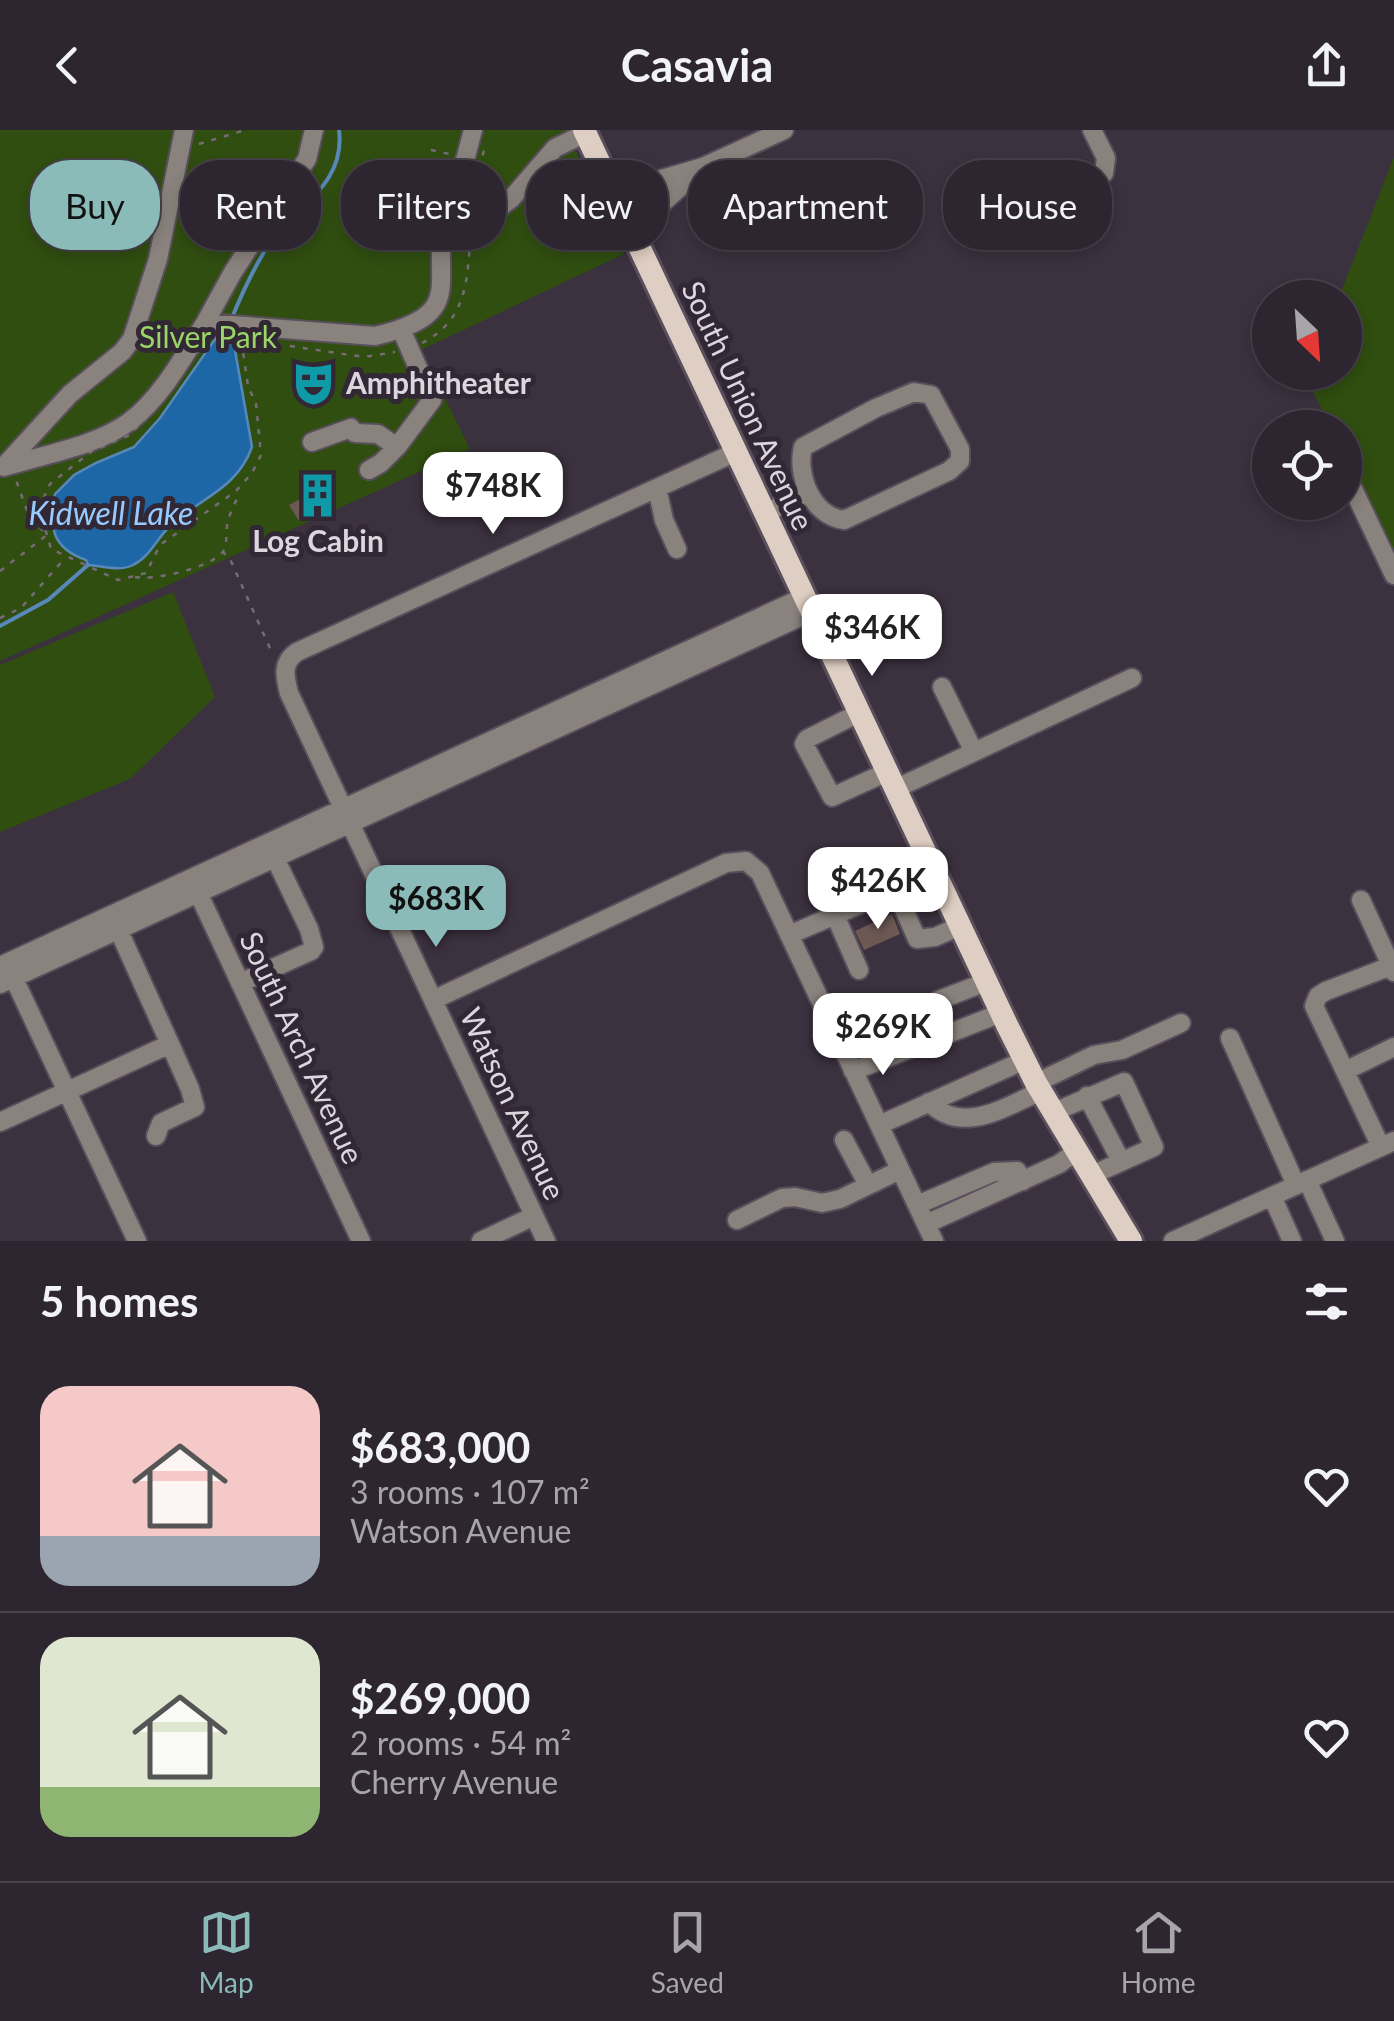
<!DOCTYPE html>
<html lang="en">
<head>
<meta charset="utf-8">
<style>
	body { margin:0; font-family:Lato,sans-serif; background:#352d37; color:#f1f3f6; height:100vh; display:flex; flex-direction:column; font-size:38px; white-space:nowrap }
	* { box-sizing:border-box; margin:0 }
	p { font-size:32px; color:#a7a5aa }
	.icon { flex:none; width:55px; height:55px; fill:none; stroke:currentColor; stroke-width:2; stroke-linecap:round; stroke-linejoin:round }
	.map { position:relative; height:1111px; overflow:hidden }
	.sheet { display:flex; flex-direction:column; background:#2d252f; flex:1 }
	.sheet>* { flex:none }
	.banner { position:absolute; left:30px; top:30px; width:1335px; height:90px; display:flex; gap:20px }
	.needle { width:65px; rotate:155deg }
	.buttons { position:absolute; left:1252px; top:150px; display:grid; gap:20px }
	.buttons a { display:grid; place-items:center; width:110px; height:110px; border-radius:50%; background:#2d252f; box-shadow:0 5px 15px #0003,0 0 0 2px #48424b; font-size:50px }
	.price { position:absolute; translate:-50% -85px; padding:0 22px; border-radius:20px; background:#fff; color:#222; font-size:32px; line-height:65px; filter:drop-shadow(0 2px 5px #0008) }
	.price::after { content:''; position:absolute; left:50%; top:60px; width:30px; height:22px; margin-left:-15px; background:inherit; clip-path:polygon(0 0,100% 0,50% 100%) }
	.price.current { background:#8bbbb9; color:#111 }
	ul { padding:0; list-style:none }
	li { display:flex; align-items:center; gap:30px; height:250px; padding:0 40px }
	li+li { border-top:2px solid #48424b }
	li span { display:grid; place-items:center; flex:none; width:280px; height:200px; border-radius:30px; color:#555 }
	li>.icon { margin-inline-start:auto }
	span .icon { width:120px; height:120px; fill:#fffc; stroke-width:1 }
	li b { font-size:42px }
	h2 { display:flex; justify-content:space-between; align-items:center; height:120px; padding:0 40px; font-size:42px }
	.chip { padding:0 35px; border-radius:40px; background:#2d252f; box-shadow:0 5px 15px #0003,0 0 0 2px #48424b; font-size:35px; line-height:90px }
	.chip.current { background:#8bbbb9; color:#111 }
	header { display:flex; justify-content:space-between; align-items:center; height:130px; padding:0 40px; background:#2d252f; font-size:45px; font-weight:700 }
	.dock { display:flex; justify-content:space-around; align-items:center; height:140px; border-top:2px solid #48424b; background:#2d252f; font-size:28px; color:#a7a5aa }
	.dock a { display:grid; justify-items:center; gap:5px }
	.dock .current { color:#8bbbb9 }
	.map>svg:first-child { display:block }
	.green { fill:#304e10 }
	.water { fill:#1d67a7; stroke:#5788b8; stroke-width:2.5 }
	.lines { fill:none; stroke-linecap:round; stroke-linejoin:round }
	.stream { stroke:#5788b8; stroke-width:4 }
	.building { fill:#6d5854 }
	.minor-casing { stroke:#594f5c; stroke-width:22 }
	.major-casing { stroke:#594f5c; stroke-width:28 }
	.path { stroke:#756c78; stroke-width:2.5; stroke-dasharray:5 8; stroke-linecap:butt }
	.minor { stroke:#8a827d; stroke-width:18 }
	.major { stroke:#dfcec3; stroke-width:22 }
	.labels { text-anchor:middle; stroke-width:10; stroke-linejoin:round; paint-order:stroke }
	.park-label { font-size:30px; fill:#9ad567; stroke:#322735 }
	.poi-label { font-size:30px; font-weight:bold; fill:#ddd6df; stroke:#322735; text-anchor:start }
	.street-label { font-size:30px; fill:#ddd6df; stroke:#322735 }
	.water-label { font-size:32px; font-style:italic; fill:#97caff; stroke:#322735 }
</style>
</head>
<body>
<header><svg class="icon" aria-label="back" viewBox="0 0 24 24"><path d="M15 5l-7 7 7 7"/></svg>Casavia<svg class="icon" aria-label="share" viewBox="0 0 24 24"><path d="M12 15V3M7 8l5-5 5 5M5 13v7h14v-7"/></svg></header>
<div class="map">
<svg width="1394" height="1111" viewBox="0 0 1394 1111">
	<rect width="100%" height="100%" fill="#3c313f"/>
	<path class="green" d="M 0,0 L 566,0 L 624,124 L 421,220 L 470,319 L 0,531 Z
		M 1394,27 L 1394,421 L 1345,325 L 1345,298 L 1331,297 L 1307,251 L 1310,243 L 1345,242 L 1345,168 L 1339,167 Z
		M 173,462 L 215,567 L 130,649 L 0,702 L 0,535 Z"/>
	<path class="water" d="M 220,202 L 232,203 L 252,317 C 237,359 200,368 170,396 C 157,408 150,427 133,435 C 119,442 103,436 88,435 L 86,430 C 51,418 49,396 55,364 L 74,345 L 96,333 L 134,317 L 160,288 Z"/>
	<g class="lines">
		<path class="stream" d="M 231,190 C 242,163 253,139 269,114 C 296,77 346,54 339,0
			M 0,496 L 48,470 L 88,435"/>
	</g>
	<path class="building" d="M 325,356 L 333,374 L 299,391 L 289,375 Z
		M 892,784 L 900,804 L 864,820 L 855,801 Z"/>
	<g class="lines">
		<defs>
			<path id="minor" d="M 614,63 L 703,37 L 784,0
				M 448,78 L 482,86 L 493,83 L 512,68 L 555,18 L 586,3
				M 1039,86 L 1082,63 L 1104,43 L 1106,28 L 1092,0
				M 630,96 L 649,85 L 698,41
				M 205,193 L 233,142 L 307,29 L 314,0
				M 914,262 L 931,265 L 960,319 L 960,331 L 949,341 L 844,390 C 812,386 796,345 803,317 L 876,278 Z
				M 312,312 L 351,298 L 355,303 L 378,304 L 397,317 L 432,270 L 401,199
				M 5,335 L 70,264 L 122,222 L 132,209 L 158,129 L 184,0
				M 4,337 C 45,324 94,317 129,292 C 161,268 184,226 205,193 L 375,206 C 472,183 428,152 446,82 C 449,72 454,63 458,53 C 464,36 468,18 473,0
				M 369,340 L 381,333 L 397,317
				M 1345,342 L 1394,445
				M 657,358 L 664,390 L 677,419
				M 765,383 L 808,363
				M 942,557 L 974,622
				M 859,583 L 807,609 L 804,614 L 832,667 L 887,642
				M 895,659 L 1132,548
				M 194,754 L 361,1111
				M 895,759 L 917,809 L 935,807 L 960,796
				M 1361,770 L 1394,842
				M 835,785 L 859,840
				M 789,805 L 935,742
				M 0,836 L 804,467
				M 10,840 L 137,1111
				M 240,853 L 311,821 L 314,817 L 309,799 L 275,728
				M 0,854 L 811,482
				M 433,870 L 726,733 L 746,731 L 760,743 L 934,1111
				M 943,905 L 934,877 L 939,870 L 986,852
				M 1230,908 L 1296,1055
				M 853,941 L 1001,883
				M 1345,941 L 1394,917
				M 1036,953 L 1094,925 L 1122,920 L 1181,893
				M 1087,966 L 1121,1031
				M 929,972 C 962,1006 1005,977 1041,961
				M 1054,982 L 1124,952 L 1154,1017 L 1092,1045
				M 0,992 L 170,914 L 114,790
				M 879,995 L 1025,930
				M 156,1006 L 161,993 L 195,977 L 190,959 L 170,914
				M 844,1010 L 868,1055
				M 1381,1017 L 1314,876 L 1318,866 L 1326,861 L 1391,836
				M 1307,1050 L 1335,1111
				M 1272,1066 L 1292,1111
				M 917,1075 L 994,1042 L 1017,1041 L 1023,1051
				M 737,1090 L 782,1068 L 795,1067 L 822,1073 L 840,1069 L 900,1040
				M 926,1094 L 1059,1034 L 1077,1021
				M 481,1111 L 534,1086
				M 546,1111 L 289,563 C 285,547 281,533 297,522 L 736,322
				M 1173,1111 L 1394,1011"/>
			<path id="major" d="M 584,0 L 1007,895 L 1036,953 L 1131,1111"/>
		</defs>
		<use href="#minor" class="minor-casing"/>
		<use href="#major" class="major-casing"/>
		<path class="path" d="M 199,14 L 245,0
			M 431,20 L 449,24
			M 479,38 L 485,17
			M 474,68 L 477,46
			M 218,203 L 241,208 L 248,256 L 256,274 L 261,325 L 252,343 L 236,361 L 160,415 L 146,443 L 118,450 L 51,419 L 39,378 L 50,354 L 92,321 L 130,305 L 169,262 L 198,217 Z
			M 422,213 C 469,189 467,148 471,100
			M 290,216 L 364,227 L 395,222
			M 222,421 L 230,429 L 273,525
			M 0,441 L 47,405 L 29,386 L 16,350
			M 135,447 C 153,451 215,437 224,420 C 227,412 226,405 227,396 C 228,386 234,376 238,366 L 237,362
			M 0,488 L 21,478 L 65,428"/>
		<use href="#minor" class="minor"/>
		<use href="#major" class="major"/>
	</g>
	<defs>
		<symbol id="theatre-bare" viewBox="-9 -9 18 18"><path d="M-5-5.5Q0-4 5-5.5V0Q5 5 0 6Q-5 5-5 0ZM-3.3-2.5H-1v1.5H-3.3ZM1-2.5H3.3v1.5H1ZM-2.8 1Q0 5.5 2.8 1Z" fill="#0f9aa8" stroke="#322735" stroke-width="2.5" paint-order="stroke"/></symbol>
		<symbol id="building-bare" viewBox="-9 -9 18 18"><path d="M-4-6H4V6H1V3H-1V6H-4ZM-2.5-4.3h1.7v1.8h-1.7ZM.8-4.3h1.7v1.8H.8ZM-2.5-1h1.7V.8h-1.7ZM.8-1h1.7V.8H.8Z" fill="#0f9aa8" stroke="#322735" stroke-width="2.5" paint-order="stroke"/></symbol>
	</defs>
	<g fill-rule="evenodd">
		<use href="#theatre-bare" x="282" y="222" width="63" height="63"/>
		<use href="#building-bare" x="286" y="334" width="63" height="63"/>
	</g>
	<g class="labels">
		<g class="park-label">
			<text x="208" y="218">Silver Park</text>
		</g>
		<g class="poi-label">
			<text x="346" y="264">Amphitheater</text>
			<text x="318" y="422" text-anchor="middle">Log Cabin</text>
		</g>
		<g class="street-label">
			<text transform="translate(747 276) rotate(65)" y="10">South Union Avenue</text>
			<text transform="translate(301 918) rotate(65)" y="10">South Arch Avenue</text>
			<text transform="translate(512 974) rotate(65)" y="10">Watson Avenue</text>
		</g>
		<g class="water-label">
			<text x="111" y="395">Kidwell Lake</text>
		</g>
	</g>
</svg>
<div class="buttons">
<a><svg class="needle" viewBox="-14 -14 28 28"><path d="M0-13l5 13h-10z" fill="#e53935"/><path d="M0 13l5-13h-10z" fill="#a7a5aa"/></svg></a>
<a><svg class="icon" aria-label="locate" viewBox="0 0 24 24"><circle cx="12" cy="12" r="6"/><path d="M12 2v4M12 18v4M2 12h4M18 12h4"/></svg></a>
</div>
<b class="price" style="left:493px;top:407px">$748K</b>
<b class="price" style="left:872px;top:549px">$346K</b>
<b class="price" style="left:878px;top:802px">$426K</b>
<b class="price current" style="left:436px;top:820px">$683K</b>
<b class="price" style="left:883px;top:948px">$269K</b>
<div class="banner">
<a class="chip current">Buy</a>
<a class="chip">Rent</a>
<a class="chip">Filters</a>
<a class="chip">New</a>
<a class="chip">Apartment</a>
<a class="chip">House</a>
</div>
</div>
<section class="sheet">
<h2>5 homes<svg class="icon" aria-label="filters" viewBox="0 0 24 24"><path d="M4 7h16M4 17h16"/><circle cx="9" cy="7" r="2"/><circle cx="15" cy="17" r="2"/></svg></h2>
<ul>
<li><span style="background:linear-gradient(#f6c9c9 75%,#9aa5b1 0)"><svg class="icon" aria-label="home" viewBox="0 0 24 24"><path d="M3 11l9-7 9 7M6 9v11h12V9"/></svg></span><div><b>$683,000</b><p>3 rooms · 107 m²</p><p>Watson Avenue</p></div><svg class="icon" aria-label="heart" viewBox="0 0 24 24"><path d="M12 20l-8-8c-3-5 5-10 8-4 3-6 11-1 8 4z"/></svg></li>
<li><span style="background:linear-gradient(#dfe7d0 75%,#8fb573 0)"><svg class="icon" aria-label="home" viewBox="0 0 24 24"><path d="M3 11l9-7 9 7M6 9v11h12V9"/></svg></span><div><b>$269,000</b><p>2 rooms · 54 m²</p><p>Cherry Avenue</p></div><svg class="icon" aria-label="heart" viewBox="0 0 24 24"><path d="M12 20l-8-8c-3-5 5-10 8-4 3-6 11-1 8 4z"/></svg></li>
</ul>
</section>
<nav class="dock">
<a class="current"><svg class="icon" aria-label="map" viewBox="0 0 24 24"><path d="M3 6l6-2 6 2 6-2v14l-6 2-6-2-6 2zM9 4v14M15 6v14"/></svg>Map</a>
<a><svg class="icon" aria-label="saved" viewBox="0 0 24 24"><path d="M7 4h10v16l-5-4-5 4z"/></svg>Saved</a>
<a><svg class="icon" aria-label="home" viewBox="0 0 24 24"><path d="M3 11l9-7 9 7M6 9v11h12V9"/></svg>Home</a>
</nav>
</body>
</html>
